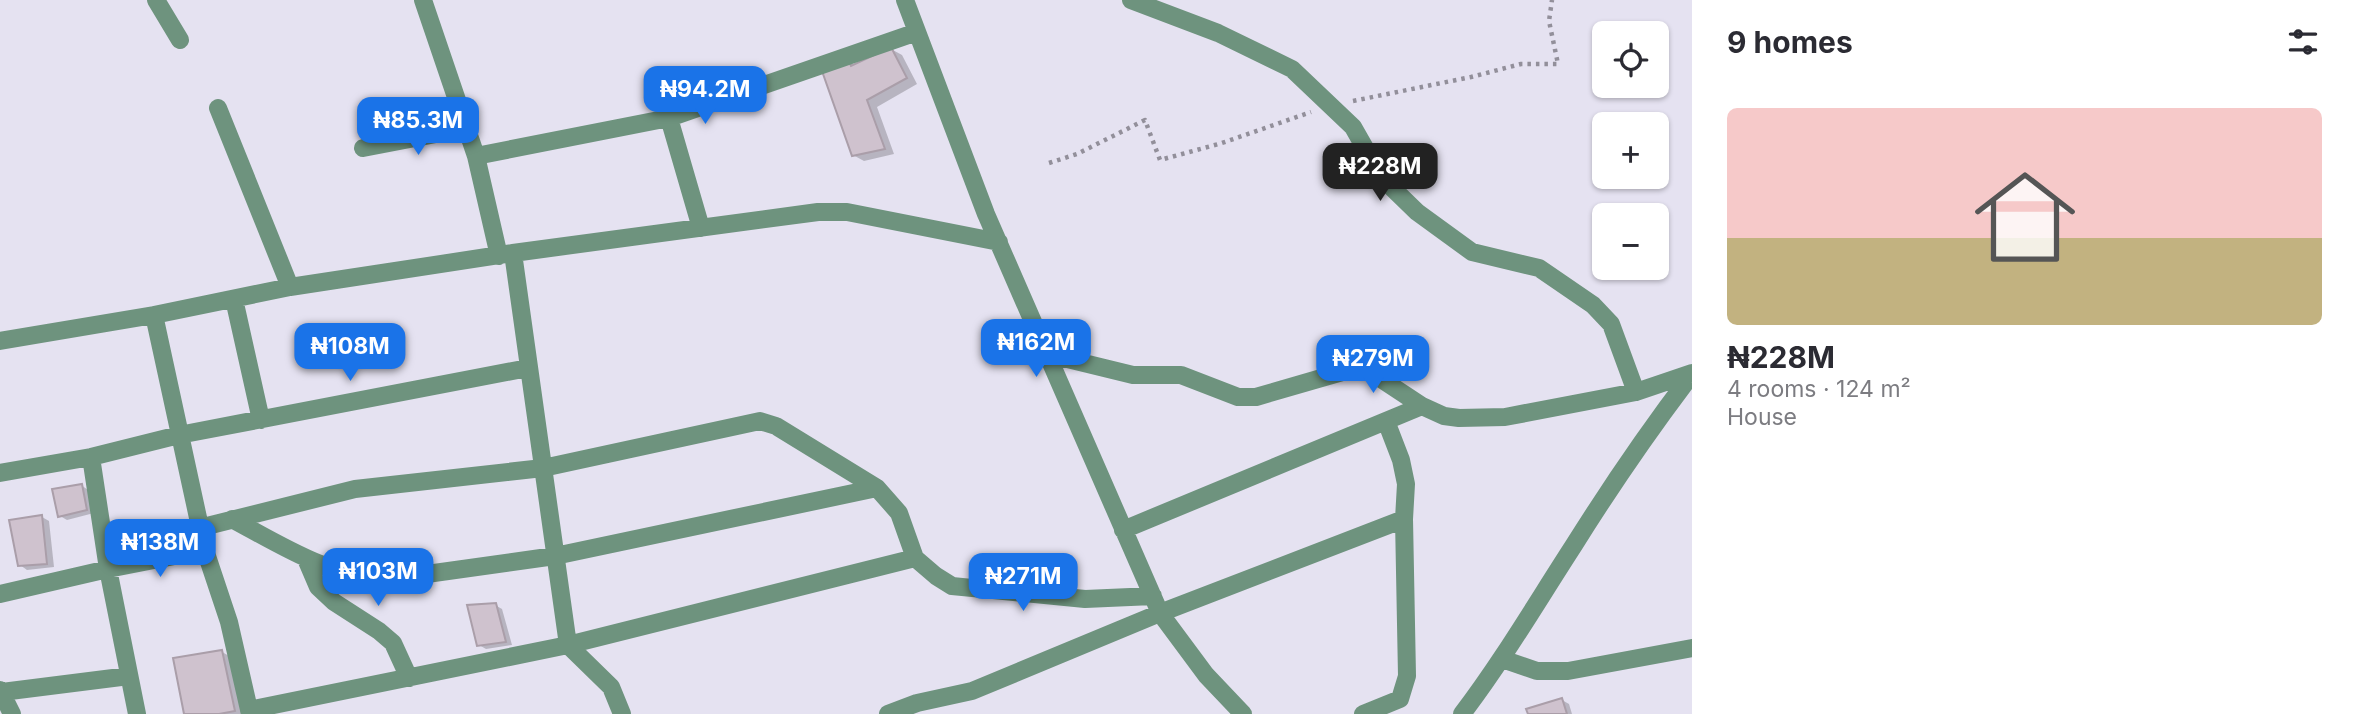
<!DOCTYPE html>
<html lang="en">
<head>
<meta charset="utf-8">
<style>
	body { margin:0; font-family:Inter,sans-serif; background:#f7f7f7; color:#2b2b33; height:100vh; display:flex; flex-direction:column; font-size:26px; white-space:nowrap }
	* { box-sizing:border-box; margin:0 }
	p { font-size:23px; color:#7c7c81 }
	.icon { flex:none; width:38px; height:38px; fill:none; stroke:currentColor; stroke-width:2; stroke-linecap:round; stroke-linejoin:round }
	.map { position:relative; flex:1; overflow:hidden }
	.sheet { display:flex; flex-direction:column; background:#fff; width:665px }
	.sheet>* { flex:none }
	.controls { position:absolute; left:1592px; top:21px; display:grid; gap:14px }
	.controls a { display:grid; place-items:center; width:77px; height:77px; border-radius:10px; background:#fff; box-shadow:0 2px 5px #0004; font-size:35px }
	.price { position:absolute; translate:-50% -60px; padding:0 16px; border-radius:14px; background:#1a73e8; color:#fff; font-size:23px; line-height:46px; filter:drop-shadow(0 2px 4px #0008) }
	.price::after { content:''; position:absolute; left:50%; top:42px; width:21px; height:16px; margin-left:-10px; background:inherit; clip-path:polygon(0 0,100% 0,50% 100%) }
	.price.active { background:#222; color:#fff }
	ul { padding:0; list-style:none }
	li { display:grid; align-content:center; gap:14px; height:371px; padding:0 35px }
	li span { display:grid; place-items:center; height:217px; border-radius:10px; color:#555 }
	li>.icon { margin-inline-start:auto }
	span .icon { width:126px; height:126px; fill:#fffc; stroke-width:1 }
	li b { font-size:30px }
	h2 { display:flex; justify-content:space-between; align-items:center; height:84px; padding:0 35px; font-size:30px }
	main { display:flex; flex:1; min-height:0 }
	.map>svg:first-child { display:block }
	.shadow { fill:#0003 }
	.building { fill:#cfc2ce; stroke:#aa9ea9; stroke-width:2 }
	.lines { fill:none; stroke-linecap:round; stroke-linejoin:round }
	.path { stroke:#928f9a; stroke-width:4.5; stroke-dasharray:3.5 5; stroke-linecap:butt }
	.street { stroke:#6e937e; stroke-width:18 }
</style>
</head>
<body>
<main>
<div class="map">
<svg width="1692" height="714" viewBox="0 0 1692 714">
	<rect width="100%" height="100%" fill="#e5e2f1"/>
	<path class="shadow" d="M 891,49 L 902,55 L 917,84 L 877,107 L 894,154 L 864,161 L 853,155 L 848,61 L 856,66 Z
		M 81,485 L 88,490 L 94,513 L 67,520 L 60,516 Z
		M 42,517 L 49,521 L 54,567 L 27,570 L 20,565 Z
		M 495,605 L 502,609 L 512,645 L 486,649 L 479,645 Z
		M 222,652 L 233,658 L 244,714 L 186,714 Z
		M 1562,700 L 1569,704 L 1572,714 L 1529,714 Z"/>
	<path class="building" d="M 891,47 L 907,78 L 867,100 L 885,149 L 852,156 L 822,71 L 848,59 L 851,66 Z
		M 82,484 L 87,510 L 58,517 L 52,489 Z
		M 42,515 L 47,564 L 18,566 L 9,520 Z
		M 496,603 L 506,642 L 477,646 L 467,605 Z
		M 222,650 L 235,711 L 219,714 L 184,714 L 173,658 Z
		M 1562,698 L 1567,714 L 1528,714 L 1526,709 Z"/>
	<g class="lines">
		<path class="path" d="M 1353,101 L 1471,77 L 1521,64 L 1558,64 L 1549,21 L 1552,0
			M 1049,163 L 1077,154 L 1145,120 L 1160,160 L 1222,143 L 1311,112"/>
		<path class="street" d="M 156,0 L 180,40
			M 423,0 L 476,156 L 499,256
			M 905,0 L 986,214 L 1160,613 L 1206,675 L 1243,714
			M 1131,0 L 1218,33 L 1292,69 L 1353,127 L 1382,178 L 1417,212 L 1472,252 L 1539,268 L 1593,305 L 1611,324 L 1636,392
			M 218,108 L 290,287
			M 669,118 L 701,228
			M 363,148 L 467,128
			M 476,156 L 669,118 L 917,32
			M 513,253 L 568,645 L 611,687 L 622,714
			M 234,299 L 261,420
			M 154,315 L 205,550 L 229,622 L 250,714
			M 0,341 L 154,315 L 290,287 L 513,253 L 818,212 L 847,212 L 999,242
			M 1047,354 L 1133,375 L 1181,375 L 1238,397 L 1256,397 L 1356,368 L 1372,373 L 1422,406 L 1444,416 L 1459,418 L 1505,417 L 1636,392 L 1692,373
			M 91,457 L 108,569 L 137,714
			M 0,473 L 91,457 L 179,435 L 528,368
			M 232,519 C 282,546 333,579 391,579 L 555,556 L 877,488
			M 199,528 L 355,489 L 543,468 L 760,421 L 776,426 L 877,488 L 899,513 L 915,558 L 568,645 L 249,710
			M 1123,530 L 1422,406
			M 915,558 L 936,576 L 952,586 L 1085,599 L 1153,596
			M 306,559 L 318,587 L 334,602 L 379,631 L 393,643 L 409,678
			M 0,594 L 108,569 L 205,550
			M 1502,659 L 1537,671 L 1568,671 L 1692,648
			M 0,690 L 12,714
			M 2,692 L 129,676
			M 888,714 L 917,703 L 972,691 L 1160,613 L 1404,519
			M 1363,714 L 1400,699 L 1407,676 L 1404,519 L 1406,484 L 1401,460 L 1386,421
			M 1462,714 C 1503,660 1537,602 1574,545 C 1611,486 1650,429 1692,374"/>
	</g>
</svg>
<div class="controls">
<a><svg class="icon" aria-label="locate" viewBox="0 0 24 24"><circle cx="12" cy="12" r="6"/><path d="M12 2v4M12 18v4M2 12h4M18 12h4"/></svg></a>
<a>+</a>
<a>−</a>
</div>
<b class="price" style="left:705px;top:126px">₦94.2M</b>
<b class="price" style="left:418px;top:157px">₦85.3M</b>
<b class="price active" style="left:1380px;top:203px">₦228M</b>
<b class="price" style="left:1036px;top:379px">₦162M</b>
<b class="price" style="left:350px;top:383px">₦108M</b>
<b class="price" style="left:1373px;top:395px">₦279M</b>
<b class="price" style="left:160px;top:579px">₦138M</b>
<b class="price" style="left:378px;top:608px">₦103M</b>
<b class="price" style="left:1023px;top:613px">₦271M</b>
</div>
<section class="sheet">
<h2>9 homes<svg class="icon" aria-label="filters" viewBox="0 0 24 24"><path d="M4 7h16M4 17h16"/><circle cx="9" cy="7" r="2"/><circle cx="15" cy="17" r="2"/></svg></h2>
<ul>
<li><span style="background:linear-gradient(#f6c9c9 60%,#c2b280 0)"><svg class="icon" aria-label="home" viewBox="0 0 24 24"><path d="M3 11l9-7 9 7M6 9v11h12V9"/></svg></span><div><b>₦228M</b><p>4 rooms · 124 m²</p><p>House</p></div></li>
</ul>
</section>
</main>
</body>
</html>
